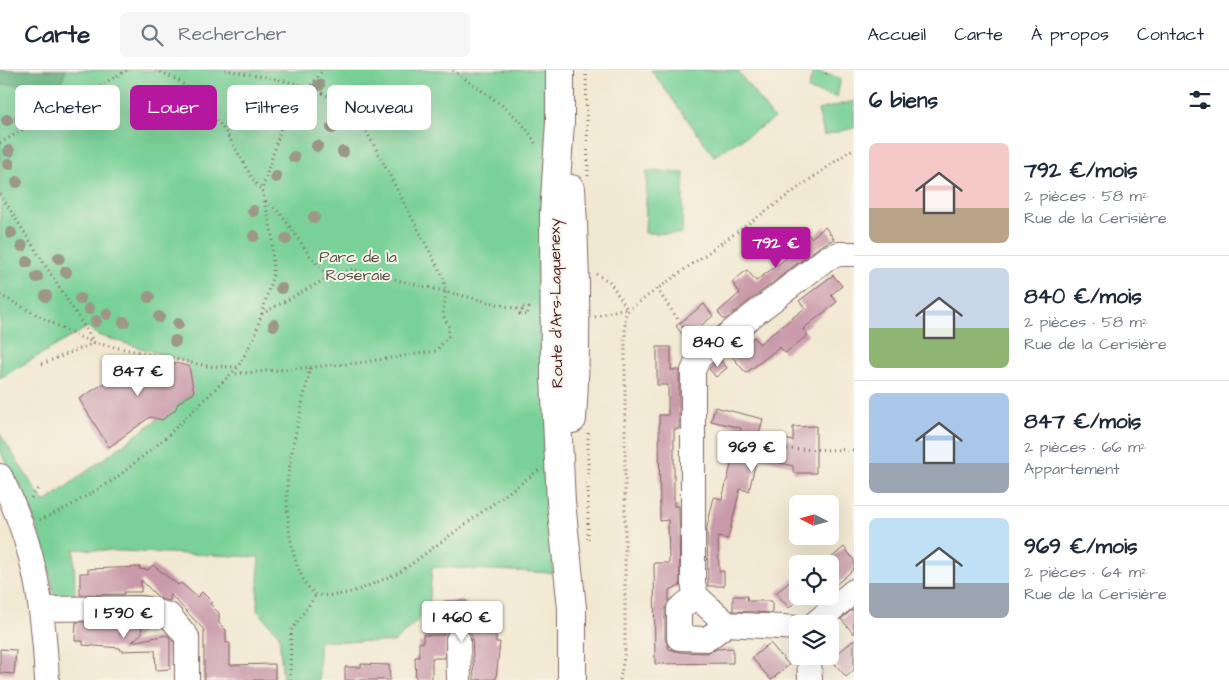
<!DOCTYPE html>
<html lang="fr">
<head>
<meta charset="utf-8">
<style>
	body { margin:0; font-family:"Architects Daughter",sans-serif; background:#f6f6f7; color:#1f2937; height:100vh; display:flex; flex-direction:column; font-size:19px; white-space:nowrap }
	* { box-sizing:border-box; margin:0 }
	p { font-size:16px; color:#747a83 }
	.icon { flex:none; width:28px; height:28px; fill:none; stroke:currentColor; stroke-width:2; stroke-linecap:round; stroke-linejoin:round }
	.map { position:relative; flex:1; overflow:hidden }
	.side { display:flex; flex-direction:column; background:#fff; width:375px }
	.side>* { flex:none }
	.top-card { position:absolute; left:15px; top:15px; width:475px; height:45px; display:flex; gap:10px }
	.needle { width:32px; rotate:276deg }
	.fabs { position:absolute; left:789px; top:425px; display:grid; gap:10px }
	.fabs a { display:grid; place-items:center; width:50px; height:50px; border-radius:8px; background:#fff; box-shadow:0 5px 20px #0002; font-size:25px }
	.price { position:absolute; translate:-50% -42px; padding:0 11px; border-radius:5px; background:#fff; color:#222; font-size:16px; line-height:32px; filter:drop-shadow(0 1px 2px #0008) }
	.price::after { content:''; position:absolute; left:50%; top:30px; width:15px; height:11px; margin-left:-8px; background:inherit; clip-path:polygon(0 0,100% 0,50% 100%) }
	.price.on { background:#b5179e; color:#fff }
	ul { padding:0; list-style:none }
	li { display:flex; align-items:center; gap:15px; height:125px; padding:0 15px }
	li+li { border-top:1px solid #e0e1e3 }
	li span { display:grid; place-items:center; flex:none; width:140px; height:100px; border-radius:8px; color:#555 }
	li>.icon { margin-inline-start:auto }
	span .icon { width:60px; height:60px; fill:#fffc; stroke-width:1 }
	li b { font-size:21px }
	h2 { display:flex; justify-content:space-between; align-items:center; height:60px; padding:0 15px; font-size:21px }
	.chip { padding:0 18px; border-radius:8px; background:#fff; box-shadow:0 5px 20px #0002; font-size:18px; line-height:45px }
	.chip.on { background:#b5179e; color:#fff }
	header { display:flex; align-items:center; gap:30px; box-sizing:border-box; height:70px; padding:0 25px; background:#fff; border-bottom:1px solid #e0e1e3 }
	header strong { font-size:24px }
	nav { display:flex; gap:28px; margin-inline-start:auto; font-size:18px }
	.search { width:350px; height:45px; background:#f6f6f7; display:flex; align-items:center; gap:12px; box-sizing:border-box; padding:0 18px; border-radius:8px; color:#747a83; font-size:19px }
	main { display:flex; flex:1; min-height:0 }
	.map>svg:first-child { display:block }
	.green { fill:#79d197; stroke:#627861 }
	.forest { fill:#62b380; stroke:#566956 }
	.building { fill:#c99aaa }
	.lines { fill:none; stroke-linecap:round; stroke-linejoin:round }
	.minor-casing { stroke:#846565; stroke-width:26 }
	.major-casing { stroke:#846565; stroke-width:30 }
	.path { stroke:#846565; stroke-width:3; stroke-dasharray:1 4; stroke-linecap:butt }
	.minor { stroke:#fff; stroke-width:24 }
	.major { stroke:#fff; stroke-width:28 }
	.tree { fill:#9d9787 }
	.labels { text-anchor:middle; stroke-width:4; stroke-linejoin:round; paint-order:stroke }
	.park-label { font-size:16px; fill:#58544b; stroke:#f7f3e8 }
	.street-label { font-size:16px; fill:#4a1f2b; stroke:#f7f3e8 }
</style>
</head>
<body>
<header>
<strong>Carte</strong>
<div class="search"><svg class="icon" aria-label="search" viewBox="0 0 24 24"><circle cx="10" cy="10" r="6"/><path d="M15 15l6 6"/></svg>Rechercher</div>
<nav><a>Accueil</a><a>Carte</a><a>À propos</a><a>Contact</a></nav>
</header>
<main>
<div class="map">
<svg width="854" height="610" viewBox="0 0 854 610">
	<rect width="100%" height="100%" fill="#f7f3e8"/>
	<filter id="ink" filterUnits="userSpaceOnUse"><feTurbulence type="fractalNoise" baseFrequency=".02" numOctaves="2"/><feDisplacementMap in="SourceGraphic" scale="10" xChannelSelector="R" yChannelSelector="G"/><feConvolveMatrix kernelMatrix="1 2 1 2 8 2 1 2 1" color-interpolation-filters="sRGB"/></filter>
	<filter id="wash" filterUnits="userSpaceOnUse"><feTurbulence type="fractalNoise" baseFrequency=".0096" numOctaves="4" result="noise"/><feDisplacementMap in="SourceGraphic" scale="20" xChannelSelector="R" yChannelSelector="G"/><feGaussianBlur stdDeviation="1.12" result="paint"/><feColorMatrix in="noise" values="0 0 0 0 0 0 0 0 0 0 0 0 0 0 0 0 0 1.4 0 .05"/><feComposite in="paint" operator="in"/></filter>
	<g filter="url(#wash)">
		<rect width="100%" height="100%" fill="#f1e8d0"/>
		<path class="green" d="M 0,0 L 552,0 L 553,503 L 432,497 L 429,540 L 394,572 L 319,571 L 319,610 L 283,610 L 279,565 L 257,540 L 259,487 L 74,479 L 75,535 L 57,535 L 43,475 L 31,441 L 20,414 L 0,382 L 0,364 L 44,433 L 193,323 L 188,292 L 97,265 L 88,257 L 0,308 Z
			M 651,0 L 737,0 L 774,49 L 714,86 Z
			M 813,1 L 841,8 L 837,27 L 808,20 Z
			M 854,31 L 854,58 L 824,65 L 818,40 Z
			M 647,101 L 684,103 L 682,164 L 645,163 Z"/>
		<path class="forest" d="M 0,0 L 66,0 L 58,19 C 30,37 30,6 0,16 Z"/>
		<g id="blocks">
			<path class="building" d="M 802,157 L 811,168 L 825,157 L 834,169 L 819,177 L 724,250 L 718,242 L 740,223 L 732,212 L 747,200 L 756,211 L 793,183 L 784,171 Z
				M 833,205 L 842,216 L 831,225 L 837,232 L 803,259 L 808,265 L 785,283 L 780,277 L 746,303 L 731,285 L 754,267 L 759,274 L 805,238 L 799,231 Z
				M 704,234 L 713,246 L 685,268 L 676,256 Z
				M 657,277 L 671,277 L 671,300 L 679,300 L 679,359 L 674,359 L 674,436 L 679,436 L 680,516 L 669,520 L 669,530 L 665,539 L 665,568 L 669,579 L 679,582 L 707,583 L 717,579 L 733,578 L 733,593 L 655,594 L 654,493 L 669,493 L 668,450 L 660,451 L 659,345 L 668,345 L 668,315 L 657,315 Z
				M 146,287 L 189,296 L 194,323 L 178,333 L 175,340 L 162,350 L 150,347 L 109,377 L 79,329 Z
				M 719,289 L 727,298 L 716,307 L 709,299 Z
				M 715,337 L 763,349 L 759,363 L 793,371 L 793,357 L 816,356 L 816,403 L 793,403 L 793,396 L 757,387 L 749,421 L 740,419 L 728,469 L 718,467 L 719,501 L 724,501 L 724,516 L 708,516 L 707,457 L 714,427 L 722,429 L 741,358 L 711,351 Z
				M 844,477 L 854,490 L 854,499 L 833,517 L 835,519 L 830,523 L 830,489 Z
				M 153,495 L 178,515 L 181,513 L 197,527 L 202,522 L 212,532 L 210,534 L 219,543 L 219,553 L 226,560 L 226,573 L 230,573 L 230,595 L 275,594 L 275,610 L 204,610 L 204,560 L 170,524 L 170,531 L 159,528 L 141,510 L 141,522 L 124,522 L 124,524 L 80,525 L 80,503 L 88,503 L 88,499 L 140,497 L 139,499 L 148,500 Z
				M 798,505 L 798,530 L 789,538 L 776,523 Z
				M 733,526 L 747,526 L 748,531 L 772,531 L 772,543 L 733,541 Z
				M 444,531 L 466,531 L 466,542 L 488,542 L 488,550 L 493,550 L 493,556 L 496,556 L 496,572 L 500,572 L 496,609 L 474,610 L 472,565 L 465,558 L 458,556 L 450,559 L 446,564 L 445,588 L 432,588 L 432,610 L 416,610 L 415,587 L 419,587 L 419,572 L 423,573 L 423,565 L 444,565 Z
				M 852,540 L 854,542 L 854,564 L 841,549 Z
				M 76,552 L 141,552 L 142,563 L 132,572 L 167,565 L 170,568 L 170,599 L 156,600 L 155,580 L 121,581 L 120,578 L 83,575 L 83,571 L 75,571 Z
				M 854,570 L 854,600 L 846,607 L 831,589 Z
				M 770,573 L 789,595 L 771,610 L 752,588 Z
				M 0,579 L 16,580 L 14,604 L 0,603 Z
				M 361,594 L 389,595 L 390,610 L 345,610 L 345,597 L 361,597 Z"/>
		</g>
	</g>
	<g filter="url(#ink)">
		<use href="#blocks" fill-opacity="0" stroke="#846565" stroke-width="1"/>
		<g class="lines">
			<defs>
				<path id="minor" d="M 0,406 C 35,475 43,534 47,610
					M 696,526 L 679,539 L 679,568 L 707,569 L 727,554
					M 42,539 L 142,538 L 169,545 L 187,567 L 187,610
					M 814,554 L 854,521
					M 798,558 L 727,554 L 696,526 L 693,513 L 693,301 L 699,287 L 827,188 L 839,184 L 854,184
					M 458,570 L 459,610
					M 809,586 L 810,610"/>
				<path id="major" d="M 560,0 L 560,52 L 554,144 L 555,308 L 561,432 L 572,538 L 572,610
					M 571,119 C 576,196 577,272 572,349"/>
			</defs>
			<use href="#minor" class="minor-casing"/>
			<use href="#major" class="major-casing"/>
			<path class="path" d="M 156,0 C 165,4 176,8 183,14 C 216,39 235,78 255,113 L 262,120
				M 225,0 C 269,8 321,12 355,45 C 360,50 364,58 368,64 L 443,207 L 446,221 L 443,245 L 449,257 L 448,266 L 436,281 L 358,293 L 233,304
				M 453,0 C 481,22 521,42 536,75
				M 586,0 L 588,107
				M 826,4 L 827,0
				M 0,73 L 127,0
				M 0,124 L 94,272
				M 266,131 L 281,144 L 310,186 L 329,207
				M 596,204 L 609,211 L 628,240
				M 657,219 L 692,270
				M 0,225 L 77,266 L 95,273 L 207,296 L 237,297
				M 262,244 L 329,207 L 352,199 L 522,240 L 522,237 L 529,238 L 527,245 L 520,244 L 522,240
				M 595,247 L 621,239 L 627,240
				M 42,294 L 94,273
				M 310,298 C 303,334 292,371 288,408 C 285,440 289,503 316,525 C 351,528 367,515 399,503 L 539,400
				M 588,363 L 588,471
				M 777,379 L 854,380
				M 31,428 L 39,417
				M 40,450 L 68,437 L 115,409 L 164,369 L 238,297 L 255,266 L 273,205 L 272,163 L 262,120 L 283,51 L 323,0
				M 290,610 L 291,561 L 316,525
				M 620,610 L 625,581 L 625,246 L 628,240 L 854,78"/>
			<use href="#minor" class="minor"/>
			<use href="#major" class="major"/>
		</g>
		<g class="tree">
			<circle cx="319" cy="15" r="6"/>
			<circle cx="32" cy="33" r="6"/>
			<circle cx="20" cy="49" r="6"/>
			<circle cx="7" cy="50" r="6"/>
			<circle cx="332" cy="58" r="6"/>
			<circle cx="317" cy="76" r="6"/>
			<circle cx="9" cy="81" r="6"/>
			<circle cx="343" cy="82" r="6"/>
			<circle cx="294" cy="87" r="6"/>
			<circle cx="9" cy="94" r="6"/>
			<circle cx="276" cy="107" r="6"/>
			<circle cx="17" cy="112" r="6"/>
			<circle cx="253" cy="141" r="6"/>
			<circle cx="314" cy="147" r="6"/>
			<circle cx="11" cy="163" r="6"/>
			<circle cx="254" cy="166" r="6"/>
			<circle cx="286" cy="169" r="6"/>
			<circle cx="22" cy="176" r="6"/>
			<circle cx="59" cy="188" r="6"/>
			<circle cx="27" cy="192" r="6"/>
			<circle cx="66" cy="202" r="6"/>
			<circle cx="37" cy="207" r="6"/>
			<circle cx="281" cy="218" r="6"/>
			<circle cx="46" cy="226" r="6"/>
			<circle cx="149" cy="227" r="6"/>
			<circle cx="80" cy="229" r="6"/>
			<circle cx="89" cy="239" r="6"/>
			<circle cx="107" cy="244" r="6"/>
			<circle cx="159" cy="247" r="6"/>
			<circle cx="96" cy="251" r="6"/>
			<circle cx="124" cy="252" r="6"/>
			<circle cx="178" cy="254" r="6"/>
			<circle cx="274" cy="255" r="6"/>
			<circle cx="175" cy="271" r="6"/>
		</g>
	</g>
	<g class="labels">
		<g class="park-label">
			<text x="358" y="192">Parc de la<tspan x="358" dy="18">Roseraie</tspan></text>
		</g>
		<g class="street-label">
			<text transform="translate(555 233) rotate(-91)" y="6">Route d'Ars-Laquenexy</text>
		</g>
	</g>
</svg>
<div class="fabs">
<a><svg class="needle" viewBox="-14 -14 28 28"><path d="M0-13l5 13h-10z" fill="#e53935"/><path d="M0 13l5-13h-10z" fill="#747a83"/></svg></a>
<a><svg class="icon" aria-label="locate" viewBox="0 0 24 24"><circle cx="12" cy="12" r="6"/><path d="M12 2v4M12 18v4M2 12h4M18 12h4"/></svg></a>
<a><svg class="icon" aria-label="layers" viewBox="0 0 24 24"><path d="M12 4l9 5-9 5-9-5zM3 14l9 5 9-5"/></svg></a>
</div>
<b class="price on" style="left:776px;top:199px">792 €</b>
<b class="price" style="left:718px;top:298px">840 €</b>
<b class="price" style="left:138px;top:327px">847 €</b>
<b class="price" style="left:752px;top:403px">969 €</b>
<b class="price" style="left:124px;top:569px">1 590 €</b>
<b class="price" style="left:462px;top:573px">1 460 €</b>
<div class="top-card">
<a class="chip">Acheter</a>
<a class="chip on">Louer</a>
<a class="chip">Filtres</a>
<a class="chip">Nouveau</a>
</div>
</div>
<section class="side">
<h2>6 biens<svg class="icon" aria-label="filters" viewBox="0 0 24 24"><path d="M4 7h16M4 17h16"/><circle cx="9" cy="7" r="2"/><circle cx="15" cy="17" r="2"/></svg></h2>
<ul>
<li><span style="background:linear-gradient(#f6c9c9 65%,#b9a48a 0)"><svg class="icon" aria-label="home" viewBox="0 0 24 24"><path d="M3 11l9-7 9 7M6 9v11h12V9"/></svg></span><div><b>792 €/mois</b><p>2 pièces · 58 m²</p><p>Rue de la Cerisière</p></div></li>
<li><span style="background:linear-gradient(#c9d6e8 60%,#8fb573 0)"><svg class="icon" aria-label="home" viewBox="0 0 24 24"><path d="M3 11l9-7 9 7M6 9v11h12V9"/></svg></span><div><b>840 €/mois</b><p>2 pièces · 58 m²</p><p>Rue de la Cerisière</p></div></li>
<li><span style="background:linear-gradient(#a9c7e8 70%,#9aa5b1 0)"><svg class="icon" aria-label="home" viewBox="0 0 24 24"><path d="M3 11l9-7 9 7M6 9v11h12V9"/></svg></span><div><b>847 €/mois</b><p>2 pièces · 66 m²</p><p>Appartement</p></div></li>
<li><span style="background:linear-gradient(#bfe0f5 65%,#9aa5b1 0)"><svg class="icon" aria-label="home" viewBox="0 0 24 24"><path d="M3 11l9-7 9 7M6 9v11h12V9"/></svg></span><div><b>969 €/mois</b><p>2 pièces · 64 m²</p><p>Rue de la Cerisière</p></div></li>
</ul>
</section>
</main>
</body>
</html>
